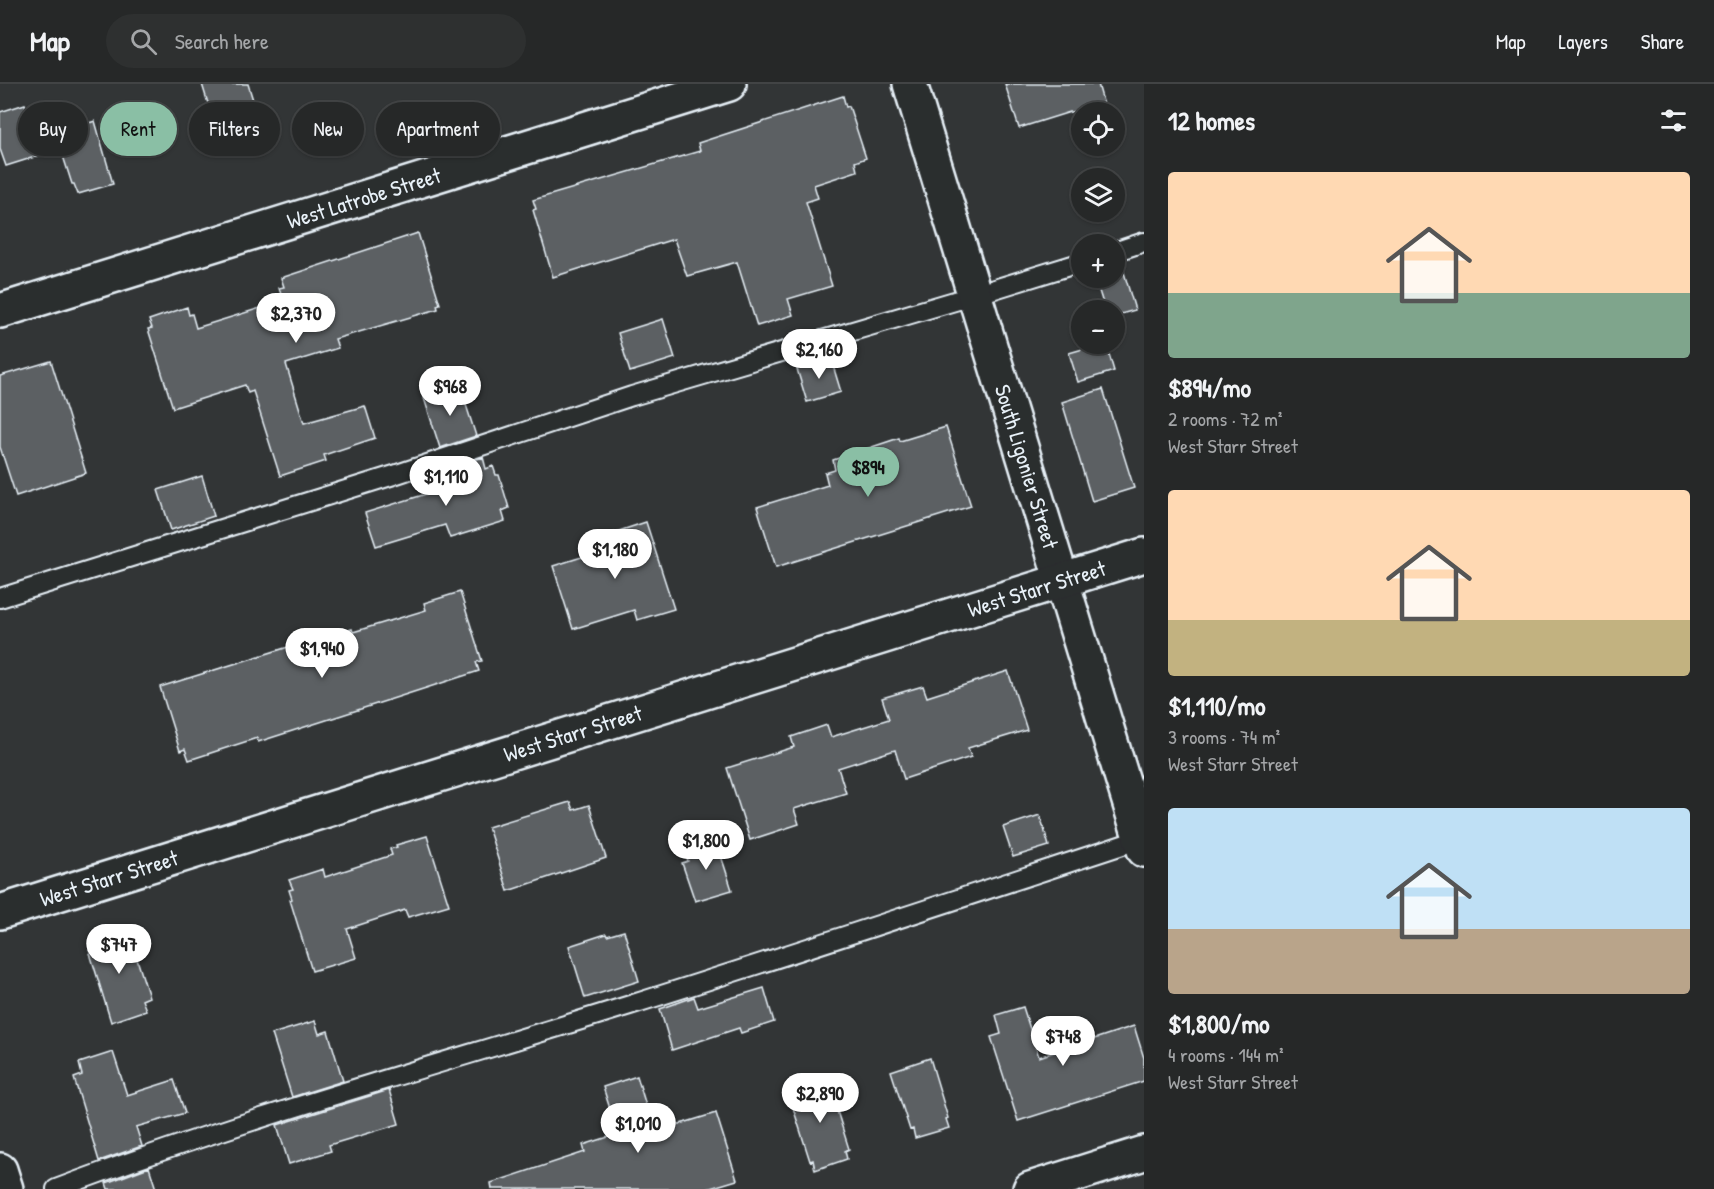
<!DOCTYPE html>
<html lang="en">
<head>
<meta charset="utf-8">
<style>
	body { margin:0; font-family:"Patrick Hand",sans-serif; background:#2e3030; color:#f1f3f6; height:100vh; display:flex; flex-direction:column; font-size:22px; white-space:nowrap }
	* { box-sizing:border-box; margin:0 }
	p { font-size:20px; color:#a4a6a8 }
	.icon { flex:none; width:33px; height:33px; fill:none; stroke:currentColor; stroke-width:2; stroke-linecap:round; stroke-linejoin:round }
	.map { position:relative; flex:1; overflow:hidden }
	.details { display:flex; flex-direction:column; background:#262828; width:570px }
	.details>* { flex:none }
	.hud { position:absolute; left:18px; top:18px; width:570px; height:54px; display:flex; gap:12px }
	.tools { position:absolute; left:1071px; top:18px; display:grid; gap:12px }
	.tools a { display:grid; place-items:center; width:54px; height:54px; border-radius:50%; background:#262828; box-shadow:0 2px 4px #0004,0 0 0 2px #424445; font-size:30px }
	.price { position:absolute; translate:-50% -51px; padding:0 14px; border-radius:21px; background:#fff; color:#222; font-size:20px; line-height:39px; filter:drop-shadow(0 2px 3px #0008) }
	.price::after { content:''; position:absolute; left:50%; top:36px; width:18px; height:14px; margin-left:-9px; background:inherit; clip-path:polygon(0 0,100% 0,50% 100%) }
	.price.on { background:#8abfa5; color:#111 }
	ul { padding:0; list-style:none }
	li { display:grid; align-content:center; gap:12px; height:318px; padding:0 24px }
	li span { display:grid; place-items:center; height:186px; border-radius:6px; color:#555 }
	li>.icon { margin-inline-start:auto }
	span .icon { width:108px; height:108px; fill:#fffc; stroke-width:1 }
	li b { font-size:26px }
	h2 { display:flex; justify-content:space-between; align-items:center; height:72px; padding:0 24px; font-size:26px }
	.tag { padding:0 21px; border-radius:27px; background:#262828; box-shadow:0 2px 4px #0004,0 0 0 2px #424445; font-size:21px; line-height:54px }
	.tag.on { background:#8abfa5; color:#111 }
	header { display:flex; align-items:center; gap:36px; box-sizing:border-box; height:84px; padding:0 30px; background:#262828; border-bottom:2px solid #424445 }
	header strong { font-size:28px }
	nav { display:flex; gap:33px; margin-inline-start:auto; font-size:21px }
	.search { width:420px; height:54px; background:#2e3030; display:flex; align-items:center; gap:15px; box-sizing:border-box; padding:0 21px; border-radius:33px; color:#a4a6a8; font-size:22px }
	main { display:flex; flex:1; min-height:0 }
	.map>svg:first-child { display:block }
	.building { fill:#5c6063; stroke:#e8f1f8; stroke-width:1.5 }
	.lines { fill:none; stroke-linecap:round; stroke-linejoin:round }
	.lane-casing { stroke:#e8f1f8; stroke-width:22 }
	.street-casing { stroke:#e8f1f8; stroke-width:38 }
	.secondary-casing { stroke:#e8f1f8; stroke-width:38 }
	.lane { stroke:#2a2d2e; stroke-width:18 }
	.street { stroke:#2a2d2e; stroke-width:33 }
	.secondary { stroke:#2a2d2e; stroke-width:33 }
	.labels { text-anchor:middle; stroke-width:4.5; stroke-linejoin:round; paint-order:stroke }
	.street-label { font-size:22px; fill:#e8f1f8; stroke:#2a2d2e }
</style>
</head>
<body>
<header>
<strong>Map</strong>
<div class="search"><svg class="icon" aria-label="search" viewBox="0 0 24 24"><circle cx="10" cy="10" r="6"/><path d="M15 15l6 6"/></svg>Search here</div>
<nav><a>Map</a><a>Layers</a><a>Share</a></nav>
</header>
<main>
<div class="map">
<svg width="1144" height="1105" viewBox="0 0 1144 1105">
	<rect width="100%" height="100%" fill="#323536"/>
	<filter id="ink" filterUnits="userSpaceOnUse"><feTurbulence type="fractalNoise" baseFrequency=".0167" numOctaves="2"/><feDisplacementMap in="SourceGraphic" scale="12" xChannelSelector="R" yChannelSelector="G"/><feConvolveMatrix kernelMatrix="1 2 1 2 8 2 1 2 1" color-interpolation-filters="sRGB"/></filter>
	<g filter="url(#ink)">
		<path class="building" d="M 202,0 L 248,0 L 262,45 L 220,58 Z
			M 1005,0 L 1098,0 L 1106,28 L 1070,28 L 1019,44 Z
			M 843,12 L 846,23 L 849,22 L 866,74 L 855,78 L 857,87 L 814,101 L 818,114 L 806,118 L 832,202 L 788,215 L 793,231 L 757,242 L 737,178 L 687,192 L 674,155 L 553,193 L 533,126 L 536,125 L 533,116 L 700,67 L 698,59 Z
			M 25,20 L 41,71 L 6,82 L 0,65 L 0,28 Z
			M 95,37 L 113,100 L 78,110 L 74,100 L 72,100 L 56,50 Z
			M 418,149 L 440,220 L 437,221 L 438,225 L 335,255 L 338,264 L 286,280 L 304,339 L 365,322 L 375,354 L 324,371 L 326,377 L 280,392 L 253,307 L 248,309 L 245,301 L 173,324 L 148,245 L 152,244 L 149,236 L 187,223 L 189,231 L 192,230 L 196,244 L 283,217 L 279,204 L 284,203 L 281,194 Z
			M 1123,185 L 1135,226 L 1114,232 L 1114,226 L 1105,226 L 1095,194 L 1114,194 L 1114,188 Z
			M 663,235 L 675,274 L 630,288 L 618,249 Z
			M 1100,260 L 1106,260 L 1114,287 L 1078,298 L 1069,269 Z
			M 831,275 L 841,308 L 807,318 L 797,285 Z
			M 51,277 L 86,389 L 16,412 L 0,363 L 0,292 Z
			M 460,302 L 476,352 L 440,364 L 424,314 Z
			M 1103,305 L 1134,404 L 1092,417 L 1062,318 Z
			M 946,343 L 971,422 L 776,483 L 757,423 L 828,401 L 825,389 L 835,386 L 833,376 L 899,354 L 900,357 Z
			M 483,373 L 486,385 L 493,382 L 496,391 L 499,391 L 509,424 L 502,427 L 505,437 L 450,454 L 445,441 L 376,462 L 365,429 L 452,402 L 447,385 Z
			M 202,392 L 214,432 L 171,446 L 158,406 Z
			M 646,438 L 674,525 L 637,536 L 634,526 L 573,545 L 553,482 L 614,463 L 610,450 Z
			M 460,508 L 482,577 L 476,578 L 479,587 L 258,658 L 257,654 L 189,676 L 185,665 L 180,667 L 160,603 L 314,555 L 315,557 L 352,545 L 353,548 L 426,526 L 424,519 Z
			M 1008,587 L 1027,646 L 968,664 L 971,673 L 904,695 L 895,666 L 838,684 L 846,709 L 794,725 L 799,740 L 750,756 L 727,684 L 794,663 L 791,653 L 827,641 L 831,653 L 889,635 L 882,614 L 923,602 L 927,613 Z
			M 570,718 L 573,726 L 589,721 L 606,774 L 508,807 L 488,743 Z
			M 1040,731 L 1049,762 L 1013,773 L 1003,743 Z
			M 427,752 L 449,821 L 408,833 L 405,826 L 347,845 L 356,874 L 312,887 L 290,816 L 292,815 L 289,806 L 293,805 L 289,796 L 323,785 L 325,793 L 392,771 L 390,765 L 397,763 L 396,761 Z
			M 716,756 L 732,806 L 695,817 L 682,779 L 688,777 L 685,766 Z
			M 126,845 L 128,854 L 130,853 L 149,913 L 142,916 L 146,926 L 111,938 L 89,866 L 92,865 L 90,857 Z
			M 624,847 L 639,897 L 585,914 L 569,862 L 606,850 L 607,852 Z
			M 764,904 L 774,938 L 741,949 L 739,944 L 672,966 L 660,925 L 694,913 L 698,924 Z
			M 1023,923 L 1039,973 L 1134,942 L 1144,974 L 1144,997 L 1018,1037 L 991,953 L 1001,950 L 996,931 Z
			M 315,937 L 319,950 L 328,947 L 343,997 L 292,1013 L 272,950 Z
			M 113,968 L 127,1011 L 174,996 L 185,1029 L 136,1043 L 142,1062 L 99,1077 L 74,994 L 82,991 L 79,979 Z
			M 930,974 L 948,1034 L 946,1035 L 949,1044 L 915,1054 L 913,1045 L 910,1046 L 891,987 Z
			M 637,992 L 654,1048 L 716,1029 L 737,1096 L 707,1105 L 492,1105 L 491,1099 L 585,1068 L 583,1061 L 618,1050 L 603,1003 Z
			M 827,995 L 849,1065 L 845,1067 L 847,1075 L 815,1086 L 813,1076 L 810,1077 L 788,1008 Z
			M 389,1006 L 399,1040 L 329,1061 L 331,1067 L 289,1080 L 277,1041 Z
			M 149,1083 L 156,1105 L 108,1105 L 106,1099 Z"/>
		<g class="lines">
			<defs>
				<path id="lane" d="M 1114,168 L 1144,158
					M 0,514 L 394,391 L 632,312 L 975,211 L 1082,178
					M 56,1105 C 244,1034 438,981 630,921 C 802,867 973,810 1144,754"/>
				<g id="street">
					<path id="s1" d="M 910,0 L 1144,766"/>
					<path id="s2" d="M 0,227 L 729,0"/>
					<path id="s3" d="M 0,828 L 1144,471"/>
					<path d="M 1030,1105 L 1144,1069"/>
				</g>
				<path id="secondary" d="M 0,1086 L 6,1105"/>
			</defs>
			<use href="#lane" class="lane-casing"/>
			<use href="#street" class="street-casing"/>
			<use href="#secondary" class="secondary-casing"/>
			<use href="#lane" class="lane"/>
			<use href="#street" class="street"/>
			<use href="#secondary" class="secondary"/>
		</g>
	</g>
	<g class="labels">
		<g class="street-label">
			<text dy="8" stroke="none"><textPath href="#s2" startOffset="381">West Latrobe Street</textPath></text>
			<text dy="8" stroke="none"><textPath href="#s1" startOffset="400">South Ligonier Street</textPath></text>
			<text dy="8" stroke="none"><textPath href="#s3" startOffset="1086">West Starr Street</textPath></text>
			<text dy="8" stroke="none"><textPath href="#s3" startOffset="600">West Starr Street</textPath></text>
			<text dy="8" stroke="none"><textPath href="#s3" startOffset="114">West Starr Street</textPath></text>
		</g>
	</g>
</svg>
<div class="tools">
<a><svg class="icon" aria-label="locate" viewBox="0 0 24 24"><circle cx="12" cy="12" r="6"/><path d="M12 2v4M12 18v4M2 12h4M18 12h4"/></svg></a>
<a><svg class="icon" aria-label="layers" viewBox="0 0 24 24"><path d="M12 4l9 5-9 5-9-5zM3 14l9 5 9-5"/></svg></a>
<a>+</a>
<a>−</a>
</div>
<b class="price" style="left:296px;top:260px">$2,370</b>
<b class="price" style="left:819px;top:296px">$2,160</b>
<b class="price" style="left:450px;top:333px">$968</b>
<b class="price on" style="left:868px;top:414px">$894</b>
<b class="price" style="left:446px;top:423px">$1,110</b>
<b class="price" style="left:615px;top:496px">$1,180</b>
<b class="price" style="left:322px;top:595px">$1,940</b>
<b class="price" style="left:706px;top:787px">$1,800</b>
<b class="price" style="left:119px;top:891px">$747</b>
<b class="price" style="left:1063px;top:983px">$748</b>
<b class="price" style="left:820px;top:1040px">$2,890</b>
<b class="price" style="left:638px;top:1070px">$1,010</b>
<div class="hud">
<a class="tag">Buy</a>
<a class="tag on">Rent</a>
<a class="tag">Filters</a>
<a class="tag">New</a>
<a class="tag">Apartment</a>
</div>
</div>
<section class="details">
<h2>12 homes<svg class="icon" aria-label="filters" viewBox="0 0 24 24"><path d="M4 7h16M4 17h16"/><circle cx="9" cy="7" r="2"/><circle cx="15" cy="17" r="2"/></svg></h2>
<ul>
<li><span style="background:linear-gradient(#ffd9b3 65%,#7fa58c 0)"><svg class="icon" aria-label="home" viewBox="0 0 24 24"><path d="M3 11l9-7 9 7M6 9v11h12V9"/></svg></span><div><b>$894/mo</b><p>2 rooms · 72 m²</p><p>West Starr Street</p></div></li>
<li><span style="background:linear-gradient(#ffd9b3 70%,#c2b280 0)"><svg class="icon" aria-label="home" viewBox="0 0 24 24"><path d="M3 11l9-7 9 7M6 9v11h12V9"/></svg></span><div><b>$1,110/mo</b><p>3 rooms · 74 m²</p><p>West Starr Street</p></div></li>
<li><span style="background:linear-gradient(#bfe0f5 65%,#b9a48a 0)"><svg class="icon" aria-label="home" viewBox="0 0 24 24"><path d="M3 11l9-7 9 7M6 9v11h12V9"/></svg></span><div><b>$1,800/mo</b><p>4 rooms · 144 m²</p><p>West Starr Street</p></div></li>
</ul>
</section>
</main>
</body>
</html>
